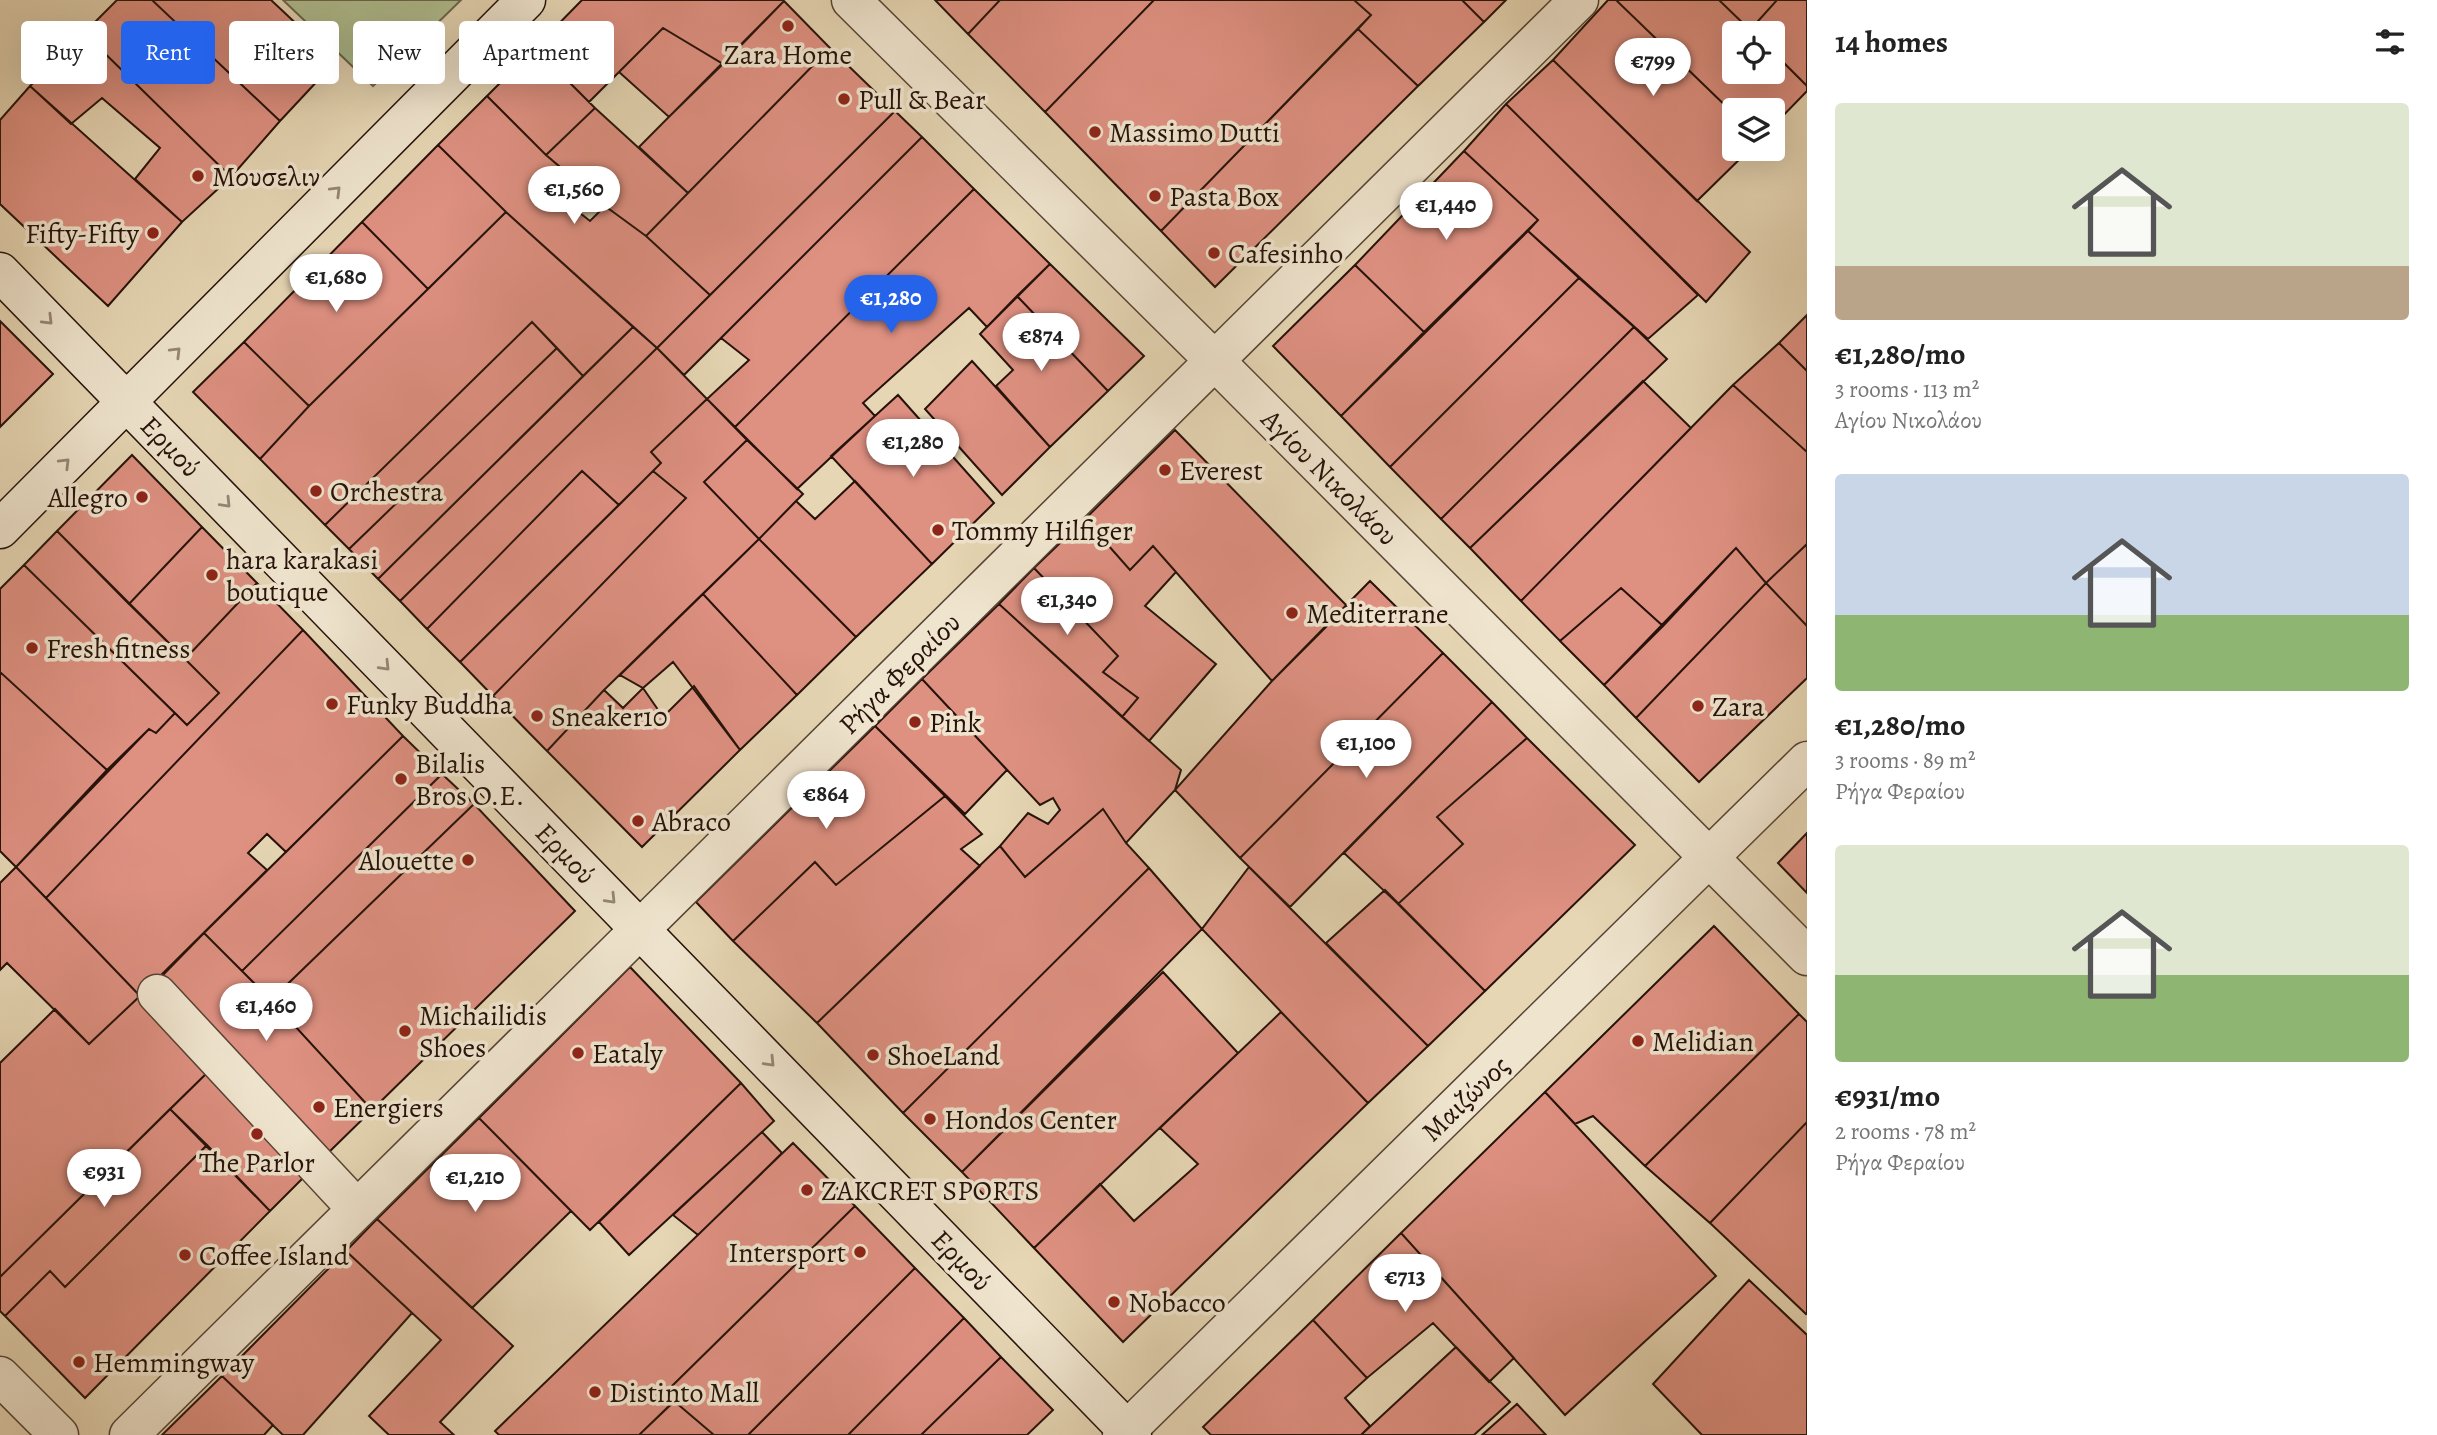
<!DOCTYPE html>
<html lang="en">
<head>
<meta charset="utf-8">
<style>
	body { margin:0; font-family:Alegreya,serif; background:#f6f6f6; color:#222; height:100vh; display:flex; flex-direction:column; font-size:26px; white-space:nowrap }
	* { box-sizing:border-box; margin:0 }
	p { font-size:23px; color:#767676 }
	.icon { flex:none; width:38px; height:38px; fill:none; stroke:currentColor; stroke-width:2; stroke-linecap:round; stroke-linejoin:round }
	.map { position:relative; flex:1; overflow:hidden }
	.details { display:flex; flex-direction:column; background:#fff; width:630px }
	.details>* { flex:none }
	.guide { position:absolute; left:21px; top:21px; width:665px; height:63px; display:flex; gap:14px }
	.buttons { position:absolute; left:1722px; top:21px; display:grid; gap:14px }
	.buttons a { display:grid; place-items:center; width:63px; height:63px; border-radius:7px; background:#fff; box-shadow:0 7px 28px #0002; font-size:35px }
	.price { position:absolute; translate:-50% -60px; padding:0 16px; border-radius:24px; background:#fff; color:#222; font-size:23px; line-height:46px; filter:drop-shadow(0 2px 4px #0008) }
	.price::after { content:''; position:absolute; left:50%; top:42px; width:21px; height:16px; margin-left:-10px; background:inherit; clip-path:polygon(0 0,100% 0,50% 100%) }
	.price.on { background:#2563eb; color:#fff }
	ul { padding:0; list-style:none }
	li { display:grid; align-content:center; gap:14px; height:371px; padding:0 28px }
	li span { display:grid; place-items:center; height:217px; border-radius:7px; color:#555 }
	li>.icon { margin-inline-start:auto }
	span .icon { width:126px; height:126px; fill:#fffc; stroke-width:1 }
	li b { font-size:30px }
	h2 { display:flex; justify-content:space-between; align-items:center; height:84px; padding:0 28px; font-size:30px }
	.tag { padding:0 24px; border-radius:7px; background:#fff; box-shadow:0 7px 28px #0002; font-size:24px; line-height:63px }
	.tag.on { background:#2563eb; color:#fff }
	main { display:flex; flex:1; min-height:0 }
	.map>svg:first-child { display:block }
	.green { fill:#b0bf91; stroke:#6b684e; stroke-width:2 }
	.building { fill:#de9081; stroke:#26120a; stroke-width:2 }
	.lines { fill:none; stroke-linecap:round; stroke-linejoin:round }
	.pedestrian-casing { stroke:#564334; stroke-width:41 }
	.minor-casing { stroke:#564334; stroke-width:41 }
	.secondary-casing { stroke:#26120a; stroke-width:41 }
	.pedestrian { stroke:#efe4ce; stroke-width:38 }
	.minor { stroke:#efe4ce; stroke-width:38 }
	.secondary { stroke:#efe4ce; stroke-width:38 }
	.oneway { stroke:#958676 }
	.poi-dot { fill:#8f2418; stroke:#efe4ce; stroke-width:2.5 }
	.labels { text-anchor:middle; stroke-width:7; stroke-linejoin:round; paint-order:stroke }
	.poi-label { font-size:28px; fill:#26120a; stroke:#efe4ce; text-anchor:start }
	.street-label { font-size:28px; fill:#26120a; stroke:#efe4ce }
</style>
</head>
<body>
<main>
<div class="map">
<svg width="1807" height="1435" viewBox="0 0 1807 1435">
	<rect width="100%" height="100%" fill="#e6d6b4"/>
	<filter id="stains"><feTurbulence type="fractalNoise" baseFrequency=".00286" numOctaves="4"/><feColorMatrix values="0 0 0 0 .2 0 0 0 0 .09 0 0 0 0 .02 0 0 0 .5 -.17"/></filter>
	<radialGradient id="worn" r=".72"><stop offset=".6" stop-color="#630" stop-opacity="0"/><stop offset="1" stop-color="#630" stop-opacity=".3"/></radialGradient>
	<path class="green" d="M 283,0 L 461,0 L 373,86 Z"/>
	<path class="building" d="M 117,0 L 152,0 L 280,121 L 231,177 L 84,33 Z
		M 152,0 L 271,0 L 336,61 L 280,121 Z
		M 582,0 L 783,0 L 784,1 L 723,64 L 663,28 L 589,102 L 535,48 Z
		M 935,0 L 1000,0 L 968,34 Z
		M 1000,0 L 1154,0 L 1045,112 L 968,34 Z
		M 1154,0 L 1354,0 L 1371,15 L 1161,231 L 1045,112 Z
		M 1354,0 L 1462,0 L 1484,22 L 1418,86 L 1358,29 L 1371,15 Z
		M 1462,0 L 1506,0 L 1484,22 Z
		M 1608,0 L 1616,0 L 1734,114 L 1734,149 L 1750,149 L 1697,201 L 1553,60 Z
		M 1616,0 L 1719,0 L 1753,33 L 1734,33 L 1734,72 L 1773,72 L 1773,52 L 1807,86 L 1807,91 L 1773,126 L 1773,110 L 1734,110 L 1734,114 Z
		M 1719,0 L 1777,0 L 1750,30 Z
		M 1777,0 L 1807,0 L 1807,86 L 1773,52 L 1773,33 L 1753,33 L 1750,30 Z
		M 784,1 L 830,48 L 688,193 L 639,147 Z
		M 663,28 L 723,64 L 669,117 L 619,72 Z
		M 1358,29 L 1418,86 L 1215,287 L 1161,231 Z
		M 84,33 L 231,177 L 182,222 L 135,179 L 160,148 L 102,98 L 71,124 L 30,86 Z
		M 535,48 L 595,108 L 546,155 L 487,96 Z
		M 830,48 L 895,111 L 710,295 L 646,236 Z
		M 1553,60 L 1750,252 L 1706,302 L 1506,104 Z
		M 30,86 L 182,222 L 108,306 L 0,204 L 0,120 Z
		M 487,96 L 546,155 L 566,172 L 546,186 L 590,221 L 605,206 L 646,236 L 710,295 L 657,348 L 506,212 L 438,145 Z
		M 1506,104 L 1698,295 L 1648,339 L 1528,231 L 1538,220 L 1464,151 Z
		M 595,108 L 688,193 L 646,236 L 605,206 L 546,155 Z
		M 895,111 L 922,137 L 684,375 L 657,348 Z
		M 922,137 L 974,189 L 735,427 L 707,399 L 749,360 L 721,338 Z
		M 438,145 L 506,212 L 428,289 L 362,222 Z
		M 1464,151 L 1538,220 L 1424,332 L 1355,265 Z
		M 974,189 L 1050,264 L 987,327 L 969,308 L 863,403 L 875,416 L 797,489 L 735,427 Z
		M 506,212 L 633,327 L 583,376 L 532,322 L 325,525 L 260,459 L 309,406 Z
		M 362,222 L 428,289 L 309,406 L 244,342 Z
		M 1528,231 L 1579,278 L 1390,467 L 1341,416 Z
		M 1050,264 L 1144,356 L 1108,391 L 1017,296 Z
		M 1355,265 L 1424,332 L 1341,416 L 1273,346 Z
		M 1579,278 L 1634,327 L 1441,519 L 1390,467 Z
		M 1017,296 L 1108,391 L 1050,447 L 996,386 L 1013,370 L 980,334 Z
		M 1807,315 L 1807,371 L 1779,343 Z
		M 0,321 L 53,374 L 0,427 Z
		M 532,322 L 557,348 L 349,549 L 325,525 Z
		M 633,327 L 657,348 L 400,601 L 378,579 Z
		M 1634,327 L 1667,359 L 1470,548 L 1441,519 Z
		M 244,342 L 309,406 L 260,459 L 193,392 Z
		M 1779,343 L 1807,371 L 1807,452 L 1733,385 Z
		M 557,348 L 583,376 L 378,579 L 349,549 Z
		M 657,348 L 707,399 L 651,452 L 661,463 L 619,505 L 582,471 L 427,629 L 400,601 Z
		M 972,361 L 1050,447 L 1002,495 L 925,409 Z
		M 1643,381 L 1691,428 L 1521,601 L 1470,548 Z
		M 1733,385 L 1807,452 L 1807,544 L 1766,583 L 1736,548 L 1663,626 L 1621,588 L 1560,641 L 1521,601 Z
		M 898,395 L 994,503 L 932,564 L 831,456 Z
		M 707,399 L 747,440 L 704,482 L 759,539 L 604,690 L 547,751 L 493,696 L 686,498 L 653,471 L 661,463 L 651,452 Z
		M 1175,430 L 1347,606 L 1272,681 L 1153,546 L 1130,570 L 1085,519 Z
		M 747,440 L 803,494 L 759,539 L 704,482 Z
		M 132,455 L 202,527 L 129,604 L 57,531 Z
		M 582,471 L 619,505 L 460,662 L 427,629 Z
		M 653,471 L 686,498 L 493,696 L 460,662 Z
		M 855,481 L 932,564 L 856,637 L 759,539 L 796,501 L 815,519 Z
		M 1085,519 L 1130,570 L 1153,546 L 1176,572 L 1145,606 L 1216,664 L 1149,741 L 1122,717 L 1138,698 L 1103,672 L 1118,656 L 1034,568 Z
		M 202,527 L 257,583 L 185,659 L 129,604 Z
		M 57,531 L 219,693 L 187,725 L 24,565 Z
		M 759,539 L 856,637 L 797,695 L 703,594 Z
		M 1807,544 L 1807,626 L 1766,583 Z
		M 1736,548 L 1766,583 L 1636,718 L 1604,685 Z
		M 24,565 L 175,713 L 156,733 L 149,729 L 107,770 L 0,672 L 0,589 Z
		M 1034,568 L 1118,656 L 1103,672 L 1138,698 L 1122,717 L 999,604 Z
		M 1370,581 L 1443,653 L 1240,858 L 1175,790 L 1272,681 Z
		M 257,583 L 303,630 L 46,898 L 16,867 L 149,729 L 156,733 L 175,713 L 187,725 L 219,693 L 185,659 Z
		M 1766,583 L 1807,626 L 1807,678 L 1699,782 L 1636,718 Z
		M 1621,588 L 1663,626 L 1604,685 L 1560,641 Z
		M 703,594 L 797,695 L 740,750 L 673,662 L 643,688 L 620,675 Z
		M 999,604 L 1181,770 L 1175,790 L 1126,843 L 1103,809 L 1025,877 L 1000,846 L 1028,813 L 1048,824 L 1060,810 L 1053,798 L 1040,805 L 922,679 Z
		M 303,630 L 403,736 L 286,852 L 267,834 L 248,853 L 267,870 L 140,996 L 46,898 Z
		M 1443,653 L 1492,702 L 1290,907 L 1240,858 Z
		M 0,672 L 107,770 L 16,867 L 0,851 Z
		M 922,679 L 1007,770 L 965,814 L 875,726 Z
		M 694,686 L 740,750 L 642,847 L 547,751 L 604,690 L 623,708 L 643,688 L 663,717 Z
		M 1492,702 L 1527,738 L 1437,817 L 1463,844 L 1398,904 L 1344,853 Z
		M 875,726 L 945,796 L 836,885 L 815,862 L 733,941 L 696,902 Z
		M 403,736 L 442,774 L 242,971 L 204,933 Z
		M 1527,738 L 1635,845 L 1485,991 L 1398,904 L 1463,844 L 1437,817 Z
		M 442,774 L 474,804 L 271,1000 L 242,971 Z
		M 945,796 L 982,834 L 961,849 L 980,866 L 817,1023 L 733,941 L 815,862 L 836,885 Z
		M 474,804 L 575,911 L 372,1110 L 271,1000 Z
		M 1103,809 L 1126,843 L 1149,868 L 903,1113 L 817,1023 L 1000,846 L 1025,877 Z
		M 1807,833 L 1807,893 L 1778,863 Z
		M 16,867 L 140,996 L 89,1044 L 7,963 L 0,970 L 0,883 Z
		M 1249,867 L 1428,1046 L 1368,1103 L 1202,929 Z
		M 1149,868 L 1202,929 L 962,1172 L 903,1113 Z
		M 1385,890 L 1485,991 L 1428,1046 L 1326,943 Z
		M 1714,926 L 1799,1014 L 1645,1166 L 1593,1116 L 1575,1124 L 1545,1092 Z
		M 204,933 L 271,1000 L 372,1110 L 327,1154 L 160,978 Z
		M 630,967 L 741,1083 L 590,1230 L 479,1118 Z
		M 1163,972 L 1238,1053 L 1034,1248 L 962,1172 Z
		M 140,996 L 210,1070 L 0,1277 L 0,1063 L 55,1009 L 89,1044 Z
		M 1281,1012 L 1368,1103 L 1123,1342 L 1034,1248 L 1100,1184 L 1134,1221 L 1198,1164 L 1160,1128 Z
		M 1799,1014 L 1807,1022 L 1807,1122 L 1710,1223 L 1645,1166 Z
		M 210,1070 L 308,1173 L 270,1211 L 170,1109 Z
		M 741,1083 L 774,1121 L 629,1255 L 599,1222 Z
		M 1545,1092 L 1716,1276 L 1565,1415 L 1401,1233 Z
		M 170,1109 L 207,1145 L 65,1287 L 50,1271 L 5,1316 L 0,1311 L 0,1277 Z
		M 479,1118 L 571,1211 L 472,1308 L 377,1219 Z
		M 1807,1122 L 1807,1313 L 1806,1314 L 1710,1223 Z
		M 762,1132 L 782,1153 L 698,1235 L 673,1215 Z
		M 793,1143 L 855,1206 L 672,1386 L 682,1394 L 639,1435 L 499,1435 L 495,1431 Z
		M 207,1145 L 270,1211 L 85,1398 L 5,1316 L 50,1271 L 65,1287 Z
		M 855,1206 L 915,1268 L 748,1435 L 714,1435 L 674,1401 L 682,1394 L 672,1386 Z
		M 377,1219 L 513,1346 L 440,1422 L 454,1435 L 389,1435 L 369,1416 L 441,1340 L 346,1251 Z
		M 1401,1233 L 1514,1358 L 1489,1382 L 1433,1323 L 1367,1378 L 1313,1320 Z
		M 346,1251 L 412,1313 L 303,1435 L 283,1435 L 222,1376 Z
		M 915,1268 L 964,1318 L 848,1435 L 748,1435 Z
		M 1749,1280 L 1807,1335 L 1807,1435 L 1702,1435 L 1653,1384 Z
		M 964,1318 L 1001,1357 L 921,1435 L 848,1435 Z
		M 1313,1320 L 1367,1378 L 1345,1398 L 1370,1426 L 1361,1435 L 1211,1435 L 1203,1427 Z
		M 1456,1347 L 1510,1402 L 1474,1435 L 1361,1435 Z
		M 1001,1357 L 1053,1410 L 1027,1435 L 921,1435 Z
		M 222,1376 L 273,1425 L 264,1435 L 162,1435 Z
		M 674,1401 L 714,1435 L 639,1435 Z
		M 1517,1404 L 1546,1435 L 1482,1435 Z"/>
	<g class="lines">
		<defs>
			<path id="pedestrian" d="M 851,0 L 1215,361 L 1807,956
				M 157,994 L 357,1209
				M 129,1435 L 1579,0
				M 1122,1435 L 1807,761"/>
			<path id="minor" d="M 0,1376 L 59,1435"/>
			<path id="secondary" d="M 0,272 L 1132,1435
				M 0,529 L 526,0"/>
		</defs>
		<use href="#pedestrian" class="pedestrian-casing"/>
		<use href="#minor" class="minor-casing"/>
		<use href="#secondary" class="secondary-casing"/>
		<use href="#pedestrian" class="pedestrian"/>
		<use href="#minor" class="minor"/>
		<use href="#secondary" class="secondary"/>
	</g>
	<defs><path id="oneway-chevron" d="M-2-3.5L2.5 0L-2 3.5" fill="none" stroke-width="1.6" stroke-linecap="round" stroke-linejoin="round" transform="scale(1.75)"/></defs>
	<g class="oneway">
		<use href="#oneway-chevron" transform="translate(336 191) rotate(-45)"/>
		<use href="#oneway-chevron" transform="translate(48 320) rotate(45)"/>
		<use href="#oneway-chevron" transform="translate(176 352) rotate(-45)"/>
		<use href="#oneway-chevron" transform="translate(65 463) rotate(-45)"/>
		<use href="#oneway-chevron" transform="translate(226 503) rotate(46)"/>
		<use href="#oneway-chevron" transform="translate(385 666) rotate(46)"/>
		<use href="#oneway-chevron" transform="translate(611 899) rotate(46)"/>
		<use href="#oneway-chevron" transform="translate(770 1062) rotate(46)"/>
	</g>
	<g class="poi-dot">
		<circle cx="788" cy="26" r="7"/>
		<circle cx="844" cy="99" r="7"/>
		<circle cx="1095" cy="132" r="7"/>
		<circle cx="198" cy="176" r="7"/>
		<circle cx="1155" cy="196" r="7"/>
		<circle cx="153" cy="233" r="7"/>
		<circle cx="1214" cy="253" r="7"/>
		<circle cx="1165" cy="470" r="7"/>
		<circle cx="316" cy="491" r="7"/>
		<circle cx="142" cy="497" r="7"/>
		<circle cx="938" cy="530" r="7"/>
		<circle cx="212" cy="575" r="7"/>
		<circle cx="1292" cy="613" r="7"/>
		<circle cx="32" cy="648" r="7"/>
		<circle cx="332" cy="704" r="7"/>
		<circle cx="1698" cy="706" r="7"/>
		<circle cx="537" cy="716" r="7"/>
		<circle cx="915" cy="722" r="7"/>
		<circle cx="401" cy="779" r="7"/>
		<circle cx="638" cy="821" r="7"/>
		<circle cx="468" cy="860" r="7"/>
		<circle cx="405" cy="1031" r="7"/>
		<circle cx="1638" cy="1041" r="7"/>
		<circle cx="578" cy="1053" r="7"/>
		<circle cx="873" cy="1055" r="7"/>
		<circle cx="319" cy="1107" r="7"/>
		<circle cx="930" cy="1119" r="7"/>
		<circle cx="257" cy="1134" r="7"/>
		<circle cx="807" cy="1190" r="7"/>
		<circle cx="860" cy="1252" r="7"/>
		<circle cx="185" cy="1255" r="7"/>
		<circle cx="1114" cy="1302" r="7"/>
		<circle cx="79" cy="1362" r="7"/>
		<circle cx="595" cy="1392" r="7"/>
	</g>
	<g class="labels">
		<g class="poi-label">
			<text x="788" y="64" text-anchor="middle">Zara Home</text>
			<text x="858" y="109">Pull &amp; Bear</text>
			<text x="1109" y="142">Massimo Dutti</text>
			<text x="212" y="186">Μουσελιν</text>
			<text x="1169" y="206">Pasta Box</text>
			<text x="139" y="243" text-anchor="end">Fifty-Fifty</text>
			<text x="1228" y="263">Cafesinho</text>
			<text x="1179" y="480">Everest</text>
			<text x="330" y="501">Orchestra</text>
			<text x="128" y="507" text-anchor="end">Allegro</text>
			<text x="952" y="540">Tommy Hilfiger</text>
			<text x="226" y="569">hara karakasi<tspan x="226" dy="32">boutique</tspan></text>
			<text x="1306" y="623">Mediterrane</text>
			<text x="46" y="658">Fresh fitness</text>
			<text x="346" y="714">Funky Buddha</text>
			<text x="1712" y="716">Zara</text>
			<text x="551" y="726">Sneaker10</text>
			<text x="929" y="732">Pink</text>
			<text x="415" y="773">Bilalis<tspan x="415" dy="32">Bros O.E.</tspan></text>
			<text x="652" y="831">Abraco</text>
			<text x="454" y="870" text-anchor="end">Alouette</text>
			<text x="419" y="1025">Michailidis<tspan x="419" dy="32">Shoes</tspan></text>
			<text x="1652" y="1051">Melidian</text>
			<text x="592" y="1063">Eataly</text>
			<text x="887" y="1065">ShoeLand</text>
			<text x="333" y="1117">Energiers</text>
			<text x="944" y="1129">Hondos Center</text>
			<text x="257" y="1172" text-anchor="middle">The Parlor</text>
			<text x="821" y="1200">ZAKCRET SPORTS</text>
			<text x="846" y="1262" text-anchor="end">Intersport</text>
			<text x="199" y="1265">Coffee Island</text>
			<text x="1128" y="1312">Nobacco</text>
			<text x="93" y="1372">Hemmingway</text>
			<text x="609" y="1402">Distinto Mall</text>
		</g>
		<g class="street-label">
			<text transform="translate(171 446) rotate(46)" y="10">Ερμού</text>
			<text transform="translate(1330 477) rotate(45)" y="10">Αγίου Νικολάου</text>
			<text transform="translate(899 673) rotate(-45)" y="10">Ρήγα Φεραίου</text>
			<text transform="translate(566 853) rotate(46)" y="10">Ερμού</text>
			<text transform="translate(1465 1098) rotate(-44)" y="10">Μαιζώνος</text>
			<text transform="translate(962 1260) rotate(46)" y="10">Ερμού</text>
		</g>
	</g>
	<rect width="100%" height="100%" filter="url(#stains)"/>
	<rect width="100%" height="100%" fill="url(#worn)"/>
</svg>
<div class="buttons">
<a><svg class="icon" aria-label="locate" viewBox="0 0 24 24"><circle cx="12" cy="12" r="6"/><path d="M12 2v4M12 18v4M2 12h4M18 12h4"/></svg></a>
<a><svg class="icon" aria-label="layers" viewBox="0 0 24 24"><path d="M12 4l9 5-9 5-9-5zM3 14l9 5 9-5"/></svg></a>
</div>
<b class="price" style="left:1653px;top:98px">€799</b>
<b class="price" style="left:574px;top:226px">€1,560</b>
<b class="price" style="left:1446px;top:242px">€1,440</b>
<b class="price" style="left:336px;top:314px">€1,680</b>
<b class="price on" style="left:891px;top:335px">€1,280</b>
<b class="price" style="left:1041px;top:373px">€874</b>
<b class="price" style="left:913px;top:479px">€1,280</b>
<b class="price" style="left:1067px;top:637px">€1,340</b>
<b class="price" style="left:1366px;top:780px">€1,100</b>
<b class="price" style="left:826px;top:831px">€864</b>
<b class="price" style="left:266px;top:1043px">€1,460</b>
<b class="price" style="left:104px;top:1209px">€931</b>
<b class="price" style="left:475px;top:1214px">€1,210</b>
<b class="price" style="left:1405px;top:1314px">€713</b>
<div class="guide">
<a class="tag">Buy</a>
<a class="tag on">Rent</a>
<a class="tag">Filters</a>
<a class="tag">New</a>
<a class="tag">Apartment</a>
</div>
</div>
<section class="details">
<h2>14 homes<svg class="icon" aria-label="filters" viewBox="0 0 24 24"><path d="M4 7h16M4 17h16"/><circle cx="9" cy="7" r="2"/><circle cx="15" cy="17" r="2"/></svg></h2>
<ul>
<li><span style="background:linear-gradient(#dfe7d0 75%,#b9a48a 0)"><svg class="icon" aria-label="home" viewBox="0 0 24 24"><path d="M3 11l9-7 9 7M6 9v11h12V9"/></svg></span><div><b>€1,280/mo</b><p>3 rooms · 113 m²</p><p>Αγίου Νικολάου</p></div></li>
<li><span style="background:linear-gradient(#c9d6e8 65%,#8fb573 0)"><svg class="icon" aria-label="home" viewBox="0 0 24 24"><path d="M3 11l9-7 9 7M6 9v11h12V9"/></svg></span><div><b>€1,280/mo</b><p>3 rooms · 89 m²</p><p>Ρήγα Φεραίου</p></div></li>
<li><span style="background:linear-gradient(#dfe7d0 60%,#8fb573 0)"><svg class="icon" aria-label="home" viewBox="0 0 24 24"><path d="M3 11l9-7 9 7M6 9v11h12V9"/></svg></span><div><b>€931/mo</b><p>2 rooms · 78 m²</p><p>Ρήγα Φεραίου</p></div></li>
</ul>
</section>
</main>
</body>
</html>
